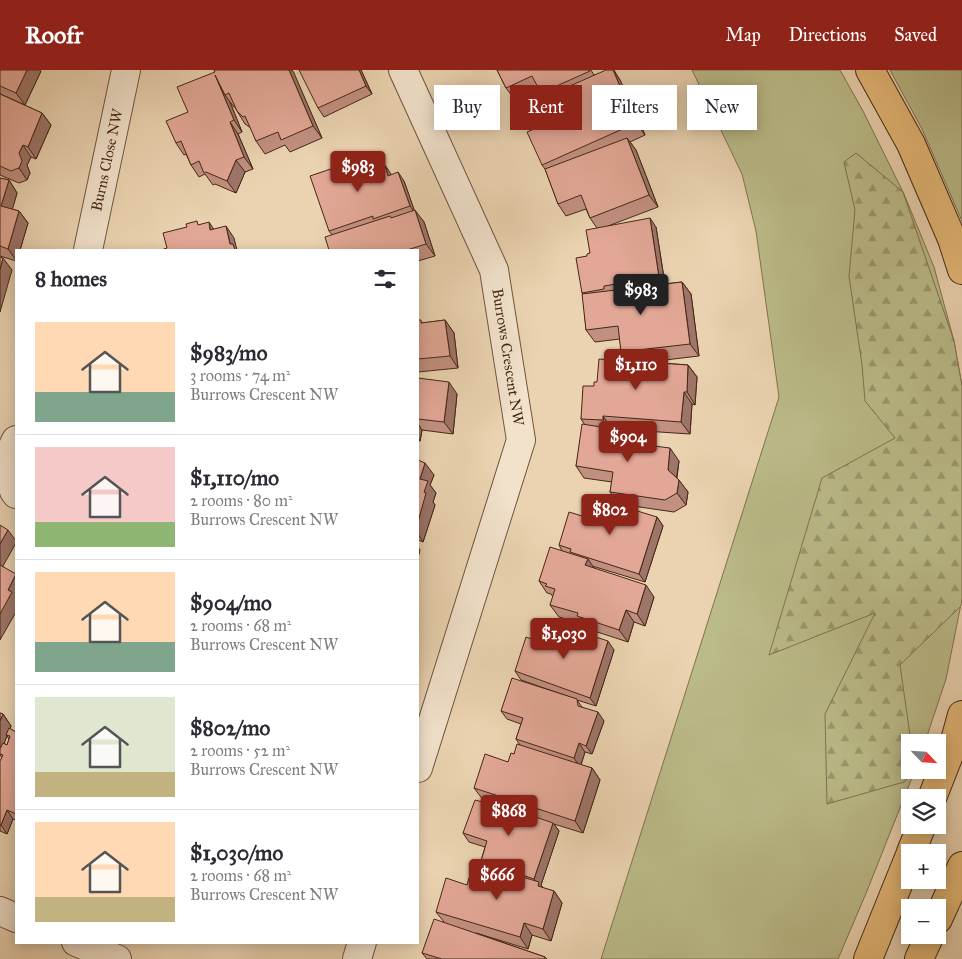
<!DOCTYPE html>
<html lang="en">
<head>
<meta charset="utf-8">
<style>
	body { margin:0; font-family:"IM FELL Great Primer",serif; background:#f2f2f3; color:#2b2b33; height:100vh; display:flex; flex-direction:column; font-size:19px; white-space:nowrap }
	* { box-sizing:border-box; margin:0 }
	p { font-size:16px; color:#7c7c81 }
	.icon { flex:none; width:28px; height:28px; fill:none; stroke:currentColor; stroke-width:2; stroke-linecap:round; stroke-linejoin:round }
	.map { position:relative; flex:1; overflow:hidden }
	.details { position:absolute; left:15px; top:179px; width:404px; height:695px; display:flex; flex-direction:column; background:#fff; border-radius:0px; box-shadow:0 2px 12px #0003 }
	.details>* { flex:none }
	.hud { position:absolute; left:434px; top:15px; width:452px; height:45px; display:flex; gap:10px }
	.needle { width:32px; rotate:115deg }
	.fabs { position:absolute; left:901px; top:664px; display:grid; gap:10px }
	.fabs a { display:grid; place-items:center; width:45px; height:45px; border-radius:0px; background:#fff; box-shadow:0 2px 12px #0003; font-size:25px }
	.price { position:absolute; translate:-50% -42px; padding:0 11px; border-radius:5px; background:#8f2418; color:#fff; font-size:16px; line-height:32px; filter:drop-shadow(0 1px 2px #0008) }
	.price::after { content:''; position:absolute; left:50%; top:30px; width:15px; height:11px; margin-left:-8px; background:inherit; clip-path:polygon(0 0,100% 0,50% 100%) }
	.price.current { background:#222; color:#fff }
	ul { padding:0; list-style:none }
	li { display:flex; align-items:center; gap:15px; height:125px; padding:0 20px }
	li+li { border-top:1px solid #e1e1e2 }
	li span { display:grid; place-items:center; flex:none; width:140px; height:100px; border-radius:0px; color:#555 }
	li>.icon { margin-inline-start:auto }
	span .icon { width:60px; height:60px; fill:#fffc; stroke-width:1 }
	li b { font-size:21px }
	h2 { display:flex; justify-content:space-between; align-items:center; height:60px; padding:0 20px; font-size:21px }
	.tag { padding:0 18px; border-radius:0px; background:#fff; box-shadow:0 2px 12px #0003; font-size:18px; line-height:45px }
	.tag.current { background:#8f2418; color:#fff }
	header { display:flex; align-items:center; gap:30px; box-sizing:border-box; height:70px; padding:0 25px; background:#8f2418; color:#fff }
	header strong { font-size:24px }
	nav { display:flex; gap:28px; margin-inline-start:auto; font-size:18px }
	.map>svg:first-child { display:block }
	.green { fill:#bbbb89; stroke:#807250 }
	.forest { fill:url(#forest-firs); stroke:#807250 }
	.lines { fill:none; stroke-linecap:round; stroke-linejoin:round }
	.minor-casing { stroke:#6e533e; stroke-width:30 }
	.highway-casing { stroke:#452817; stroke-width:30 }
	.minor { stroke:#f2e2cc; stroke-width:28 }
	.highway { stroke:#e6ba78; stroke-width:28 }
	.wall { fill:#c29081; stroke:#452817; fill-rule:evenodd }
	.shaded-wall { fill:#9e7569; stroke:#452817 }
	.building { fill:#e2a796; stroke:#452817 }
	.labels { text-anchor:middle; stroke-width:4.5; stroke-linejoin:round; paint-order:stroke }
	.street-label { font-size:15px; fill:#452817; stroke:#f2e2cc }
</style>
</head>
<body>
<header>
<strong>Roofr</strong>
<nav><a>Map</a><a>Directions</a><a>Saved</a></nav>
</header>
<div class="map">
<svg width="962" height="889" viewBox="0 0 962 889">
	<defs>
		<pattern id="forest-firs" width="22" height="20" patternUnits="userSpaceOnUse" patternTransform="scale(1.25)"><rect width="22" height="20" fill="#bbbb89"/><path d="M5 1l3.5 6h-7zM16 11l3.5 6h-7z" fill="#9a986f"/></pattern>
	</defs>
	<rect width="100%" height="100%" fill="#ebd3b1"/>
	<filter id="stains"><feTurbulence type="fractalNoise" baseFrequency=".004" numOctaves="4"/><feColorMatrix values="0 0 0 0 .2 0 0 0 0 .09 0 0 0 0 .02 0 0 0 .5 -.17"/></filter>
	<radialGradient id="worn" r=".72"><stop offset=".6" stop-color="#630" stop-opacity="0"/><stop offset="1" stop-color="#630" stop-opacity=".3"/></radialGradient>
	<path class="green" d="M 692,0 L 840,0 L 863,41 L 904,124 L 934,197 L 954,271 L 962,316 L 962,529 L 946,609 L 925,672 L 910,672 L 910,700 L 915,700 L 867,821 L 838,889 L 601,889 L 779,327 L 756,161 L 742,104 Z
		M 890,0 L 962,0 L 962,151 L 922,59 Z"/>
	<path class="forest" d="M 856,83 L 903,122 L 954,271 L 962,316 L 962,529 L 961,536 L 900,595 L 911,672 L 910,700 L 915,700 L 904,712 L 827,734 L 825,644 L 875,543 L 769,585 L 822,408 L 895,368 L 865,331 L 862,295 L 849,206 L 855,140 L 844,92 Z"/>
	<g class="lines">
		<defs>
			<path id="minor" d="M 403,0 L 494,200 L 521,370 L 418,698
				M 88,180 L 126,0
				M 16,370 C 5,391 7,400 14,421 L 16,424
				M 0,841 L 16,848
				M 76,872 L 117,889
				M 357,889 L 362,872"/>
			<path id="highway" d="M 870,0 L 911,74 L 952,169 L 962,200
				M 932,728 L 956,667 L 962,645
				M 911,782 L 922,755
				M 938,849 L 962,796
				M 868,889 L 910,785
				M 919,889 L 930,865"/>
		</defs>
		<use href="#minor" class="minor-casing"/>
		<use href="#highway" class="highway-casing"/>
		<use href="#minor" class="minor"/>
		<use href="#highway" class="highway"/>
	</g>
	<path class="wall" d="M 0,0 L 41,1 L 25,35 L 0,24 Z
		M 214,0 L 292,0 L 322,68 L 290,82 L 285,75 L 265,84 L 256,71 L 251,58 L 245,54 L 237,41 L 235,37 L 234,37 L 230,32 L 242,62 L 238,64 L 253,99 L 245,102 L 236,123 L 215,114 L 213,115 L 205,104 L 199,107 L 191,95 L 186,84 L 184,85 L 176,73 L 188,42 L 215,2 Z
		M 361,0 L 372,24 L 324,47 L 318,38 Z
		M 497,0 L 591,0 L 594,5 L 614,0 L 620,10 L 645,65 L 630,72 L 636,80 L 658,137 L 608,156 L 656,157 L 665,214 L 682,212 L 691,224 L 699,286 L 648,292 L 688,295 L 697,307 L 695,335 L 692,334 L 690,364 L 614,359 L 627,361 L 633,370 L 641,374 L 679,391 L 677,408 L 688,422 L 686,435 L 674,442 L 619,434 L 610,422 L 612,412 L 584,408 L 576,396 L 585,355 L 581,349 L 594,316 L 597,312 L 627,291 L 621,282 L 620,269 L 595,272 L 586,260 L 583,224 L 582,223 L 587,186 L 590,183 L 597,158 L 590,148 L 586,139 L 566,146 L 558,134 L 545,99 L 542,95 L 555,50 L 547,32 L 541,23 L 537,15 L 512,26 L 506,18 Z
		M 0,24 L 42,43 L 51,55 L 36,89 L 31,87 L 27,95 L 30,103 L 27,110 L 19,113 L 0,105 Z
		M 369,86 L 375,94 L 376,98 L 391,104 L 391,105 L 404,111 L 414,140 L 424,152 L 435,186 L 418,191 L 418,180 L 329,180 L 332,165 L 329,161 Z
		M 0,108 L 9,110 L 17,123 L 12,139 L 19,141 L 28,153 L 20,180 L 16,180 L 16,191 L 0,186 Z
		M 418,250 L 423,253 L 445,250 L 454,263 L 458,298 L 418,302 Z
		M 418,308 L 457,324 L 453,364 L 422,360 L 420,371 L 418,371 Z
		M 418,390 L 434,405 L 430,415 L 436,423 L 433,432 L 435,435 L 423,472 L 418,470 Z
		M 657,447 L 663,456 L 645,512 L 592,496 L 594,498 L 654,527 L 645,556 L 634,552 L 628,572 L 585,558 L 582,554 L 559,547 L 550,535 L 553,527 L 551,524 L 547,523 L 539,511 L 562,481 L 559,475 L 592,449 Z
		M 546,574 L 614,580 L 596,636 L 577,630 L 582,637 L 604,651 L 592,684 L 585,682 L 581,695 L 592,698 L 600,710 L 583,763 L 554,754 L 559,761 L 541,815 L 543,818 L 554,821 L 562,833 L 551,871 L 532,865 L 528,879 L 476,863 L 545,887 L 547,889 L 427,889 L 422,883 L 444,852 L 436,842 L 467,815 L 474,810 L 484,796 L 481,791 L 485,777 L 469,772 L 463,763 L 484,731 L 474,718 L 508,692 L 520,675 L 516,669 L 521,654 L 507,649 L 501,641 L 570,627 L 521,610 L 515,601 Z
		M 0,643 L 3,644 L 11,656 L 10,659 L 16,662 L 16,750 L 13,749 L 7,764 L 0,761 L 0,691 L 2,688 L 0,685 ZM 7,666 L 9,669 L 7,675 L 4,673 Z"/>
	<path class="shaded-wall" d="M 27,0 L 40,0 L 41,1 L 25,35 L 16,23 Z
		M 289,0 L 292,0 L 294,3 L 322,68 L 313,56 Z
		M 359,0 L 361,0 L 372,24 L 366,16 Z
		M 613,0 L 620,10 L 645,65 L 636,53 Z
		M 215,5 L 225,25 L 230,32 L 242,62 L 234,50 Z
		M 42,43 L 51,55 L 36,89 L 28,77 Z
		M 230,52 L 238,64 L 253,99 L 244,87 Z
		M 627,68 L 636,80 L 658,137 L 649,125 Z
		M 23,75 L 31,87 L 27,95 L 30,103 L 27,110 L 19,98 L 19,83 Z
		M 369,86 L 375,94 L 380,107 L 374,99 Z
		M 236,90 L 245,102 L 236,123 L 227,111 Z
		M 385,95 L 391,104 L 394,114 L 388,106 Z
		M 398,102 L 404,111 L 416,145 L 410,136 Z
		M 9,110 L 17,123 L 10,148 L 1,136 Z
		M 415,140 L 424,152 L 435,186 L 426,174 Z
		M 19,141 L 28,153 L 20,180 L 16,180 L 16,190 L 8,179 Z
		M 650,148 L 656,157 L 665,215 L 659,207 Z
		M 209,152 L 217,164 L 210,160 Z
		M 226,156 L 234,168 L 237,180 L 234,180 L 230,174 Z
		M 3,188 L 12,200 L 0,242 L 0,200 Z
		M 682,212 L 691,224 L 699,286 L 690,274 Z
		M 445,250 L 454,263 L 458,298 L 450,286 Z
		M 688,295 L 697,307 L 695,335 L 687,322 Z
		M 449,312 L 457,324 L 453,364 L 444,352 Z
		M 684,322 L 692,334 L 690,364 L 681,352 Z
		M 603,346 L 612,359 L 611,362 L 603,350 Z
		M 418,354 L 422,360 L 420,371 L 418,367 Z
		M 627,361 L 635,373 L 626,369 Z
		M 670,378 L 679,391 L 676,412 L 668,400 Z
		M 425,393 L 434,405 L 430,415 L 436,423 L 433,432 L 435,435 L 423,472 L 418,464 L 418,452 L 424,422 L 420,409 Z
		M 679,410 L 688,422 L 686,435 L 677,423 Z
		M 657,447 L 663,456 L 645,512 L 639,504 Z
		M 8,460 L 16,471 L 16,473 L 3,496 L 4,498 L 0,501 L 0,474 Z
		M 418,477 L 420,480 L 418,488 Z
		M 588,489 L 596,501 L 585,495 Z
		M 16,505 L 16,542 L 0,570 L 0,544 L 8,520 Z
		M 646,515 L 654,527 L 645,556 L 637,544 Z
		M 626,540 L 634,552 L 628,572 L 619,560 Z
		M 608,571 L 614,580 L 596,636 L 590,628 Z
		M 598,642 L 604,651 L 592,684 L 586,676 Z
		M 3,644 L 11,656 L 8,665 L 6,665 L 7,666 L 0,683 L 0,651 Z
		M 579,673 L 585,682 L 580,697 L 574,688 Z
		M 592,698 L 600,710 L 583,763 L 575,751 Z
		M 7,740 L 13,749 L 7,764 L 1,755 Z
		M 553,753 L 559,761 L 541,815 L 548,824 L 538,816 L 538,815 L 534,809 Z
		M 554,821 L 562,833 L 551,871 L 543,859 Z
		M 524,853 L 532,865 L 528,879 L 520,867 Z"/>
	<path class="building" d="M 0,0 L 27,0 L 16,23 L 0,16 Z
		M 214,0 L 289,0 L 313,56 L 281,70 L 278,62 L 256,71 L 245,46 L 243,47 L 237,41 L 229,23 L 225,25 L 215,5 L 234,50 L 230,52 L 244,87 L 236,90 L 227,111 L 206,102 L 204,103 L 199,91 L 191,95 L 181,71 L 176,73 L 166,51 L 188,42 L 177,17 L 215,2 Z
		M 299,0 L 359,0 L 366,16 L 318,38 Z
		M 497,0 L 589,0 L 590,1 L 541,23 L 532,6 L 506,18 Z
		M 606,0 L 613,0 L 636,53 L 542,95 L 527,62 L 555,50 L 545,27 Z
		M 0,24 L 42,43 L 28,77 L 23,75 L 19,83 L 22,91 L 19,98 L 11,101 L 0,96 Z
		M 627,68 L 649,125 L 590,148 L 581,125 L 558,134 L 545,99 Z
		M 369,86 L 374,99 L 385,95 L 388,106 L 398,102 L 410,136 L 373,149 L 373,146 L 329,161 L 310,106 Z
		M 0,108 L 9,110 L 1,136 L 19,141 L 8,179 L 0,176 Z
		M 415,140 L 426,174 L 407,180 L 329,180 L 325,167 L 390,146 L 391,148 Z
		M 650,148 L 659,207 L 604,216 L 604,219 L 582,223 L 576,188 L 587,186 L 587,184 L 590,183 L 586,160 Z
		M 197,151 L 198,155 L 209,152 L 210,160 L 226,156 L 230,174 L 233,174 L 235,180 L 161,180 L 167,178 L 163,163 L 187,157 L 186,154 Z
		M 0,187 L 3,188 L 0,200 Z
		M 682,212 L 690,274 L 621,282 L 618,256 L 586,260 L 582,224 Z
		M 418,250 L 421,250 L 421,253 L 445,250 L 450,286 L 418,289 Z
		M 599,289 L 688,295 L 687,322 L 684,322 L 681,352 L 603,346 L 603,350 L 581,349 L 583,316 L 594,316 L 594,312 L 597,312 Z
		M 418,308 L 449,312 L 444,352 L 418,349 Z
		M 582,354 L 627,361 L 626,369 L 638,370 L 638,374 L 670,378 L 668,400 L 679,410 L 677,423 L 665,430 L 610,422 L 613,402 L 576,396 Z
		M 418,390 L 425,393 L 420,409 L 428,411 L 424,422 L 426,423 L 418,452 Z
		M 598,429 L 657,447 L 639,504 L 570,482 L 571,479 L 559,475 L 569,442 L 592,449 Z
		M 0,455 L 8,460 L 0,474 Z
		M 550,477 L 588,489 L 585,495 L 646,515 L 637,544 L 626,540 L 619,560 L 577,546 L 578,543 L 550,535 L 555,519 L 545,516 L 547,514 L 539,511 Z
		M 0,495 L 16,504 L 8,520 L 12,522 L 0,544 Z
		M 553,553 L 608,571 L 590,628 L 515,601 L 526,567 L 546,574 Z
		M 512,608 L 577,629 L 578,636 L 598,642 L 586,676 L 579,673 L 574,688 L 516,669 L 523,648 L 501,641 Z
		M 0,643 L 3,644 L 0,651 Z
		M 9,658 L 16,662 L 16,744 L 7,740 L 1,755 L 0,755 L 0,691 L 3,685 L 0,684 L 0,679 L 3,673 L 7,675 L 10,666 L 6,665 Z
		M 517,674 L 592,698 L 575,751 L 474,718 L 485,684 L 508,692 L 511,683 L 514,684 Z
		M 484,729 L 553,753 L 534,809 L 481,791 L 487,771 L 463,763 L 475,730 L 483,732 Z
		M 479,794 L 539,812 L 538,816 L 554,821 L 543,859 L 524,853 L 520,867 L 436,842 L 446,808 L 467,815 L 469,808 L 474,810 Z
		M 434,849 L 545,887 L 544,889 L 442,889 L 422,883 Z"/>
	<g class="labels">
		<g class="street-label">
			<text transform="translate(107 90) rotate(-78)" y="5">Burns Close NW</text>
			<text transform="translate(508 287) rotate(81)" y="5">Burrows Crescent NW</text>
		</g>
	</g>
	<rect width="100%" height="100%" filter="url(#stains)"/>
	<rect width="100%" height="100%" fill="url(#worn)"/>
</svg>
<div class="fabs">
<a><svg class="needle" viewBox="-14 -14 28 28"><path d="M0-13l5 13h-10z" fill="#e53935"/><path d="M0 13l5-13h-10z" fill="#7c7c81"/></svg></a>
<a><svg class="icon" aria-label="layers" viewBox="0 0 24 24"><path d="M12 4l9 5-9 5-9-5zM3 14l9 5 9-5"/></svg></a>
<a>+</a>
<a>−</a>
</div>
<b class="price" style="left:358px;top:123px">$983</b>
<b class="price current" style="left:641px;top:246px">$983</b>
<b class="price" style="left:636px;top:321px">$1,110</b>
<b class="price" style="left:628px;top:393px">$904</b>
<b class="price" style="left:610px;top:466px">$802</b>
<b class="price" style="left:564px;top:590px">$1,030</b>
<b class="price" style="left:509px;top:767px">$868</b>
<b class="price" style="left:497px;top:831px">$666</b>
<div class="hud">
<a class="tag">Buy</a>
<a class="tag current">Rent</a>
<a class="tag">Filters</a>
<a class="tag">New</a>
</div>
<section class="details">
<h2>8 homes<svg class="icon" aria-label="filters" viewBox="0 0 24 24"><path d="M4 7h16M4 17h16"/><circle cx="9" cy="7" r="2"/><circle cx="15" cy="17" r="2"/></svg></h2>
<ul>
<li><span style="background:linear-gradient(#ffd9b3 70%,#7fa58c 0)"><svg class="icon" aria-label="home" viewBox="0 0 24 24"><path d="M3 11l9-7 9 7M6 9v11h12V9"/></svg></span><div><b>$983/mo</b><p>3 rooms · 74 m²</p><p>Burrows Crescent NW</p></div></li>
<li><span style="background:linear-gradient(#f6c9c9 75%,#8fb573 0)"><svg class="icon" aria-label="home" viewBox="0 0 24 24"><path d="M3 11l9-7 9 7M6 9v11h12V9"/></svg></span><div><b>$1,110/mo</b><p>2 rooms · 80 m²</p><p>Burrows Crescent NW</p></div></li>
<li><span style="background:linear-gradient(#ffd9b3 70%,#7fa58c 0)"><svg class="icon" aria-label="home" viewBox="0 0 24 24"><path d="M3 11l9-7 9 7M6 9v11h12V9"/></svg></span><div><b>$904/mo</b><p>2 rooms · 68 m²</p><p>Burrows Crescent NW</p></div></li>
<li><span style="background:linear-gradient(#dfe7d0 75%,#c2b280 0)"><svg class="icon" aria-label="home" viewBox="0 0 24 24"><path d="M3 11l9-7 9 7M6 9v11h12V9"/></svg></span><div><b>$802/mo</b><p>2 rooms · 52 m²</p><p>Burrows Crescent NW</p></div></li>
<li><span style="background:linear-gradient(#ffd9b3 75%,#c2b280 0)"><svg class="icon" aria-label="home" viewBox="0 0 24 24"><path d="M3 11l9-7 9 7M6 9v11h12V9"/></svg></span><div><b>$1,030/mo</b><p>2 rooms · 68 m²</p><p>Burrows Crescent NW</p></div></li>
</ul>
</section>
</div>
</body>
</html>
